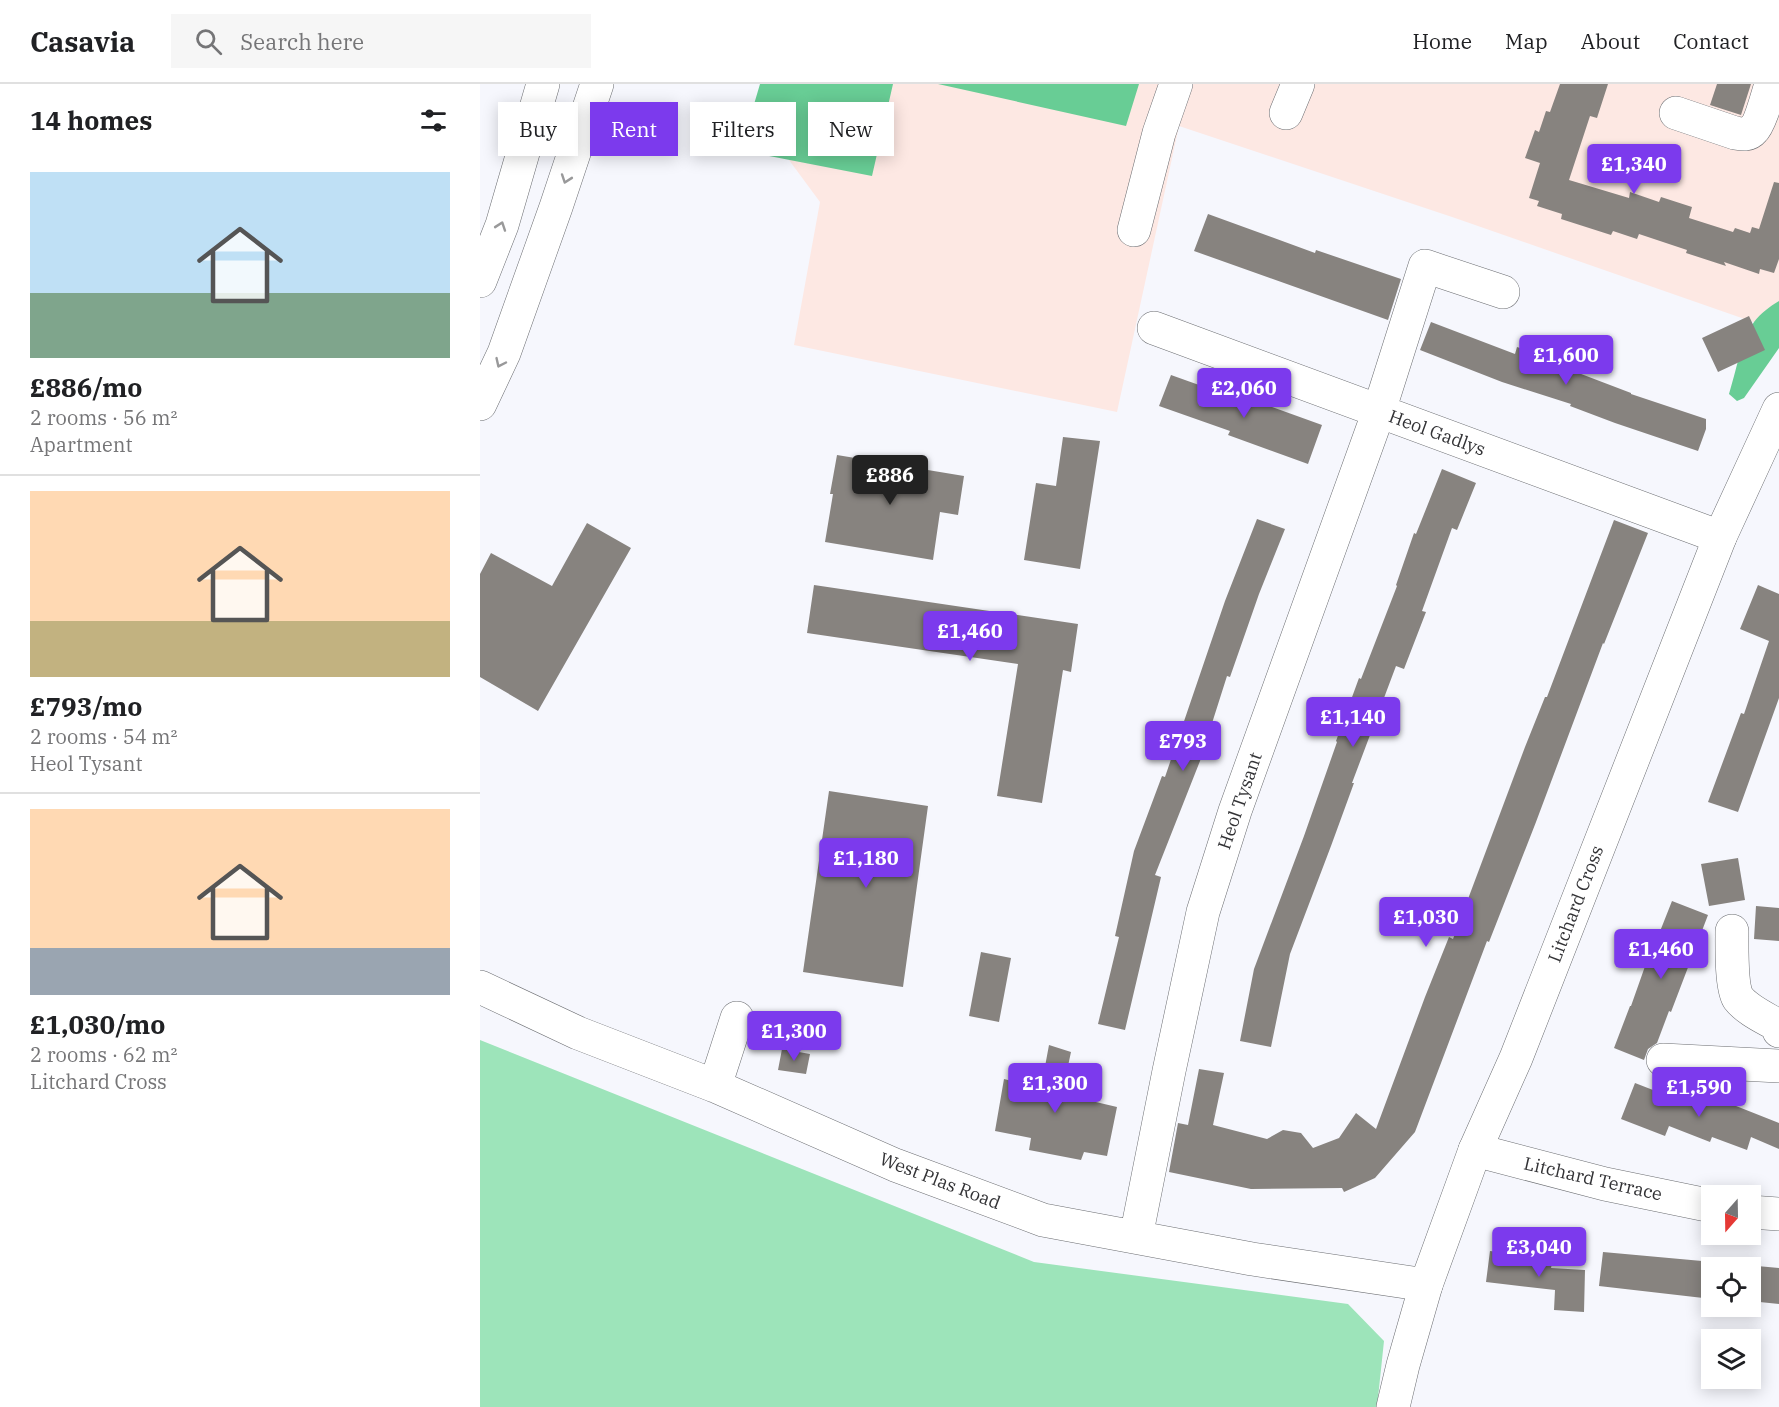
<!DOCTYPE html>
<html lang="en">
<head>
<meta charset="utf-8">
<style>
	body { margin:0; font-family:"IBM Plex Serif",serif; background:#f6f6f6; color:#202124; height:100vh; display:flex; flex-direction:column; font-size:22px; white-space:nowrap }
	* { box-sizing:border-box; margin:0 }
	p { font-size:20px; color:#757577 }
	.icon { flex:none; width:33px; height:33px; fill:none; stroke:currentColor; stroke-width:2; stroke-linecap:round; stroke-linejoin:round }
	.map { position:relative; flex:1; overflow:hidden }
	.panel { display:flex; flex-direction:column; background:#fff; width:480px }
	.panel>* { flex:none }
	.top-card { position:absolute; left:18px; top:18px; width:570px; height:54px; display:flex; gap:12px }
	.needle { width:39px; rotate:200deg }
	.controls { position:absolute; left:1221px; top:1101px; display:grid; gap:12px }
	.controls a { display:grid; place-items:center; width:60px; height:60px; border-radius:0px; background:#fff; box-shadow:0 3px 15px #0003; font-size:30px }
	.price { position:absolute; translate:-50% -51px; padding:0 14px; border-radius:6px; background:#7c3aed; color:#fff; font-size:20px; line-height:39px; filter:drop-shadow(0 2px 3px #0008) }
	.price::after { content:''; position:absolute; left:50%; top:36px; width:18px; height:14px; margin-left:-9px; background:inherit; clip-path:polygon(0 0,100% 0,50% 100%) }
	.price.on { background:#222; color:#fff }
	ul { padding:0; list-style:none }
	li { display:grid; align-content:center; gap:12px; height:318px; padding:0 30px }
	li+li { border-top:2px solid #e0e0e0 }
	li span { display:grid; place-items:center; height:186px; border-radius:0px; color:#555 }
	li>.icon { margin-inline-start:auto }
	span .icon { width:108px; height:108px; fill:#fffc; stroke-width:1 }
	li b { font-size:26px }
	h2 { display:flex; justify-content:space-between; align-items:center; height:72px; padding:0 30px; font-size:26px }
	.chip { padding:0 21px; border-radius:0px; background:#fff; box-shadow:0 3px 15px #0003; font-size:21px; line-height:54px }
	.chip.on { background:#7c3aed; color:#fff }
	header { display:flex; align-items:center; gap:36px; box-sizing:border-box; height:84px; padding:0 30px; background:#fff; border-bottom:2px solid #e0e0e0 }
	header strong { font-size:28px }
	nav { display:flex; gap:33px; margin-inline-start:auto; font-size:21px }
	.search { width:420px; height:54px; background:#f6f6f6; display:flex; align-items:center; gap:15px; box-sizing:border-box; padding:0 21px; border-radius:0px; color:#757577; font-size:22px }
	main { display:flex; flex:1; min-height:0 }
	.map>svg:first-child { display:block }
	.medical { fill:#fde8e3 }
	.green { fill:#9de4ba }
	.forest { fill:#68cd95 }
	.building { fill:#87837f }
	.lines { fill:none; stroke-linecap:round; stroke-linejoin:round }
	.minor-casing { stroke:#6c6e72; stroke-width:34 }
	.major-casing { stroke:#6c6e72; stroke-width:34 }
	.minor { stroke:#fff; stroke-width:33 }
	.major { stroke:#fff; stroke-width:33 }
	.oneway { stroke:#99999a }
	.labels { text-anchor:middle; stroke-width:4.5; stroke-linejoin:round; paint-order:stroke }
	.street-label { font-size:18px; fill:#333336; stroke:#fff }
</style>
</head>
<body>
<header>
<strong>Casavia</strong>
<div class="search"><svg class="icon" aria-label="search" viewBox="0 0 24 24"><circle cx="10" cy="10" r="6"/><path d="M15 15l6 6"/></svg>Search here</div>
<nav><a>Home</a><a>Map</a><a>About</a><a>Contact</a></nav>
</header>
<main>
<section class="panel">
<h2>14 homes<svg class="icon" aria-label="filters" viewBox="0 0 24 24"><path d="M4 7h16M4 17h16"/><circle cx="9" cy="7" r="2"/><circle cx="15" cy="17" r="2"/></svg></h2>
<ul>
<li><span style="background:linear-gradient(#bfe0f5 65%,#7fa58c 0)"><svg class="icon" aria-label="home" viewBox="0 0 24 24"><path d="M3 11l9-7 9 7M6 9v11h12V9"/></svg></span><div><b>£886/mo</b><p>2 rooms · 56 m²</p><p>Apartment</p></div></li>
<li><span style="background:linear-gradient(#ffd9b3 70%,#c2b280 0)"><svg class="icon" aria-label="home" viewBox="0 0 24 24"><path d="M3 11l9-7 9 7M6 9v11h12V9"/></svg></span><div><b>£793/mo</b><p>2 rooms · 54 m²</p><p>Heol Tysant</p></div></li>
<li><span style="background:linear-gradient(#ffd9b3 75%,#9aa5b1 0)"><svg class="icon" aria-label="home" viewBox="0 0 24 24"><path d="M3 11l9-7 9 7M6 9v11h12V9"/></svg></span><div><b>£1,030/mo</b><p>2 rooms · 62 m²</p><p>Litchard Cross</p></div></li>
</ul>
</section>
<div class="map">
<svg width="1299" height="1323" viewBox="0 0 1299 1323">
	<rect width="100%" height="100%" fill="#f6f7fd"/>
	<path class="medical" d="M 319,0 L 1299,0 L 1299,247 L 975,134 L 699,42 L 637,328 L 314,261 L 340,118 L 309,76 Z"/>
	<path class="green" d="M 0,956 L 554,1178 L 868,1220 L 904,1257 L 897,1323 L 0,1323 Z"/>
	<path class="forest" d="M 280,0 L 413,0 L 392,92 L 284,71 L 268,58 L 267,44 Z
		M 458,0 L 659,0 L 646,42 Z
		M 1299,217 L 1299,264 L 1264,314 L 1257,317 L 1249,310 C 1256,288 1261,257 1274,238 C 1281,229 1289,223 1299,217 Z"/>
	<path class="building" d="M 1080,0 L 1128,0 L 1117,34 L 1110,32 L 1089,96 L 1149,114 L 1150,108 L 1179,118 L 1181,113 L 1212,123 L 1209,134 L 1253,148 L 1255,144 L 1270,149 L 1272,143 L 1279,145 L 1294,98 L 1299,99 L 1299,175 L 1294,189 L 1280,185 L 1279,190 L 1244,178 L 1246,182 L 1206,169 L 1207,166 L 1159,150 L 1157,155 L 1133,147 L 1131,151 L 1081,135 L 1082,130 L 1057,122 L 1059,117 L 1049,114 L 1060,79 L 1045,74 L 1055,46 L 1059,48 L 1066,27 L 1070,28 Z
		M 1237,0 L 1271,0 L 1261,31 L 1230,21 Z
		M 728,130 L 835,169 L 836,166 L 921,195 L 908,236 L 714,167 Z
		M 1269,232 L 1285,266 L 1238,288 L 1222,254 Z
		M 951,238 L 1035,270 L 1037,263 L 1089,280 L 1088,285 L 1151,309 L 1151,310 L 1226,335 L 1226,345 L 1218,367 L 1135,339 L 1090,322 L 1091,320 L 1022,298 L 940,266 Z
		M 691,291 L 761,316 L 762,312 L 842,341 L 828,380 L 748,351 L 750,347 L 679,322 Z
		M 583,353 L 620,357 L 600,485 L 544,476 L 556,399 L 576,402 Z
		M 357,371 L 484,392 L 478,431 L 460,428 L 453,476 L 345,458 L 353,410 L 350,410 Z
		M 962,385 L 996,399 L 977,446 L 972,444 L 942,527 L 946,528 L 924,585 L 916,582 L 872,699 L 874,699 L 851,762 L 810,870 L 791,963 L 760,957 L 774,885 L 824,752 L 857,658 L 856,657 L 879,594 L 881,595 L 917,502 L 916,501 L 934,449 L 936,450 Z
		M 777,435 L 805,445 L 779,510 L 750,593 L 747,592 L 720,677 L 675,791 L 681,793 L 645,946 L 618,940 L 639,853 L 635,852 L 654,767 L 682,692 L 685,693 L 745,517 Z
		M 1134,436 L 1168,449 L 1124,560 L 1123,559 L 1056,738 L 1009,858 L 1007,857 L 935,1048 L 895,1094 L 864,1108 L 862,1104 L 771,1105 L 689,1088 L 698,1039 L 708,1041 L 719,985 L 744,989 L 733,1041 L 787,1055 L 803,1046 L 821,1049 L 833,1064 L 859,1054 L 876,1029 L 896,1045 L 945,913 L 969,853 L 973,855 L 1045,663 L 1065,613 L 1067,613 Z
		M 107,439 L 151,464 L 58,627 L 0,593 L 0,490 L 11,469 L 72,502 Z
		M 334,501 L 598,540 L 591,588 L 583,586 L 562,719 L 517,712 L 538,580 L 327,549 Z
		M 1278,501 L 1299,510 L 1299,614 L 1258,728 L 1228,718 L 1261,629 L 1264,630 L 1289,557 L 1260,545 Z
		M 349,707 L 448,722 L 423,903 L 323,888 Z
		M 1258,774 L 1265,816 L 1229,822 L 1221,780 Z
		M 1192,817 L 1228,831 L 1191,928 L 1189,927 L 1177,959 L 1168,965 L 1164,976 L 1134,964 L 1150,922 L 1151,922 L 1175,854 L 1177,855 Z
		M 1276,822 L 1299,824 L 1299,857 L 1274,855 Z
		M 501,868 L 531,874 L 519,938 L 489,932 Z
		M 284,927 L 323,932 L 319,960 L 280,955 Z
		M 569,961 L 591,968 L 582,1010 L 637,1023 L 627,1072 L 604,1068 L 601,1076 L 549,1066 L 551,1054 L 515,1047 L 524,995 L 561,1004 Z
		M 302,965 L 330,970 L 326,990 L 298,986 Z
		M 1155,999 L 1209,1020 L 1213,1009 L 1250,1022 L 1251,1020 L 1299,1039 L 1299,1065 L 1271,1053 L 1267,1066 L 1232,1053 L 1230,1058 L 1189,1042 L 1185,1052 L 1141,1035 Z
		M 1010,1167 L 1073,1175 L 1071,1184 L 1105,1186 L 1104,1228 L 1074,1226 L 1075,1206 L 1006,1198 Z
		M 1123,1168 L 1299,1184 L 1299,1220 L 1270,1217 L 1270,1184 L 1232,1184 L 1232,1215 L 1119,1202 Z"/>
	<g class="lines">
		<defs>
			<path id="minor" d="M 806,29 L 818,0
				M 1196,29 L 1255,49 C 1261,50 1268,52 1273,46 C 1280,40 1288,10 1291,0
				M 654,146 L 679,49 L 696,0
				M 674,244 L 1240,453
				M 1252,847 C 1252,862 1251,902 1258,914 C 1267,926 1285,934 1297,941 L 1299,947
				M 0,903 L 98,949 L 235,1002 L 415,1081 L 563,1136 L 772,1175 L 946,1201
				M 1183,976 L 1299,982
				M 235,1002 L 257,934
				M 995,1066 L 1125,1100 L 1232,1122
				M 1270,1128 L 1299,1130
				M 656,1153 L 689,987 L 723,828 L 755,727 L 899,327 L 945,182 L 1023,208"/>
			<path id="major" d="M 0,197 L 22,141 L 63,0
				M 0,320 L 24,269 L 76,123 L 117,0
				M 913,1323 L 923,1281 L 946,1201 L 995,1066 L 1036,974 L 1240,453 L 1299,325"/>
		</defs>
		<use href="#minor" class="minor-casing"/>
		<use href="#major" class="major-casing"/>
		<use href="#minor" class="minor"/>
		<use href="#major" class="major"/>
	</g>
	<defs><path id="oneway-chevron" d="M-2-3.5L2.5 0L-2 3.5" fill="none" stroke-width="1.6" stroke-linecap="round" stroke-linejoin="round" transform="scale(1.5)"/></defs>
	<g class="oneway">
		<use href="#oneway-chevron" transform="translate(86 95) rotate(109)"/>
		<use href="#oneway-chevron" transform="translate(21 142) rotate(-71)"/>
		<use href="#oneway-chevron" transform="translate(20 279) rotate(115)"/>
	</g>
	<g class="labels">
		<g class="street-label">
			<text transform="translate(957 349) rotate(20)" y="6">Heol Gadlys</text>
			<text transform="translate(760 717) rotate(-71)" y="6">Heol Tysant</text>
			<text transform="translate(1096 820) rotate(-69)" y="6">Litchard Cross</text>
			<text transform="translate(1113 1095) rotate(13)" y="6">Litchard Terrace</text>
			<text transform="translate(460 1097) rotate(21)" y="6">West Plas Road</text>
		</g>
	</g>
</svg>
<div class="controls">
<a><svg class="needle" viewBox="-14 -14 28 28"><path d="M0-13l5 13h-10z" fill="#e53935"/><path d="M0 13l5-13h-10z" fill="#757577"/></svg></a>
<a><svg class="icon" aria-label="locate" viewBox="0 0 24 24"><circle cx="12" cy="12" r="6"/><path d="M12 2v4M12 18v4M2 12h4M18 12h4"/></svg></a>
<a><svg class="icon" aria-label="layers" viewBox="0 0 24 24"><path d="M12 4l9 5-9 5-9-5zM3 14l9 5 9-5"/></svg></a>
</div>
<b class="price" style="left:1154px;top:111px">£1,340</b>
<b class="price" style="left:1086px;top:302px">£1,600</b>
<b class="price" style="left:764px;top:335px">£2,060</b>
<b class="price on" style="left:410px;top:422px">£886</b>
<b class="price" style="left:490px;top:578px">£1,460</b>
<b class="price" style="left:873px;top:664px">£1,140</b>
<b class="price" style="left:703px;top:688px">£793</b>
<b class="price" style="left:386px;top:805px">£1,180</b>
<b class="price" style="left:946px;top:864px">£1,030</b>
<b class="price" style="left:1181px;top:896px">£1,460</b>
<b class="price" style="left:314px;top:978px">£1,300</b>
<b class="price" style="left:575px;top:1030px">£1,300</b>
<b class="price" style="left:1219px;top:1034px">£1,590</b>
<b class="price" style="left:1059px;top:1194px">£3,040</b>
<div class="top-card">
<a class="chip">Buy</a>
<a class="chip on">Rent</a>
<a class="chip">Filters</a>
<a class="chip">New</a>
</div>
</div>
</main>
</body>
</html>
